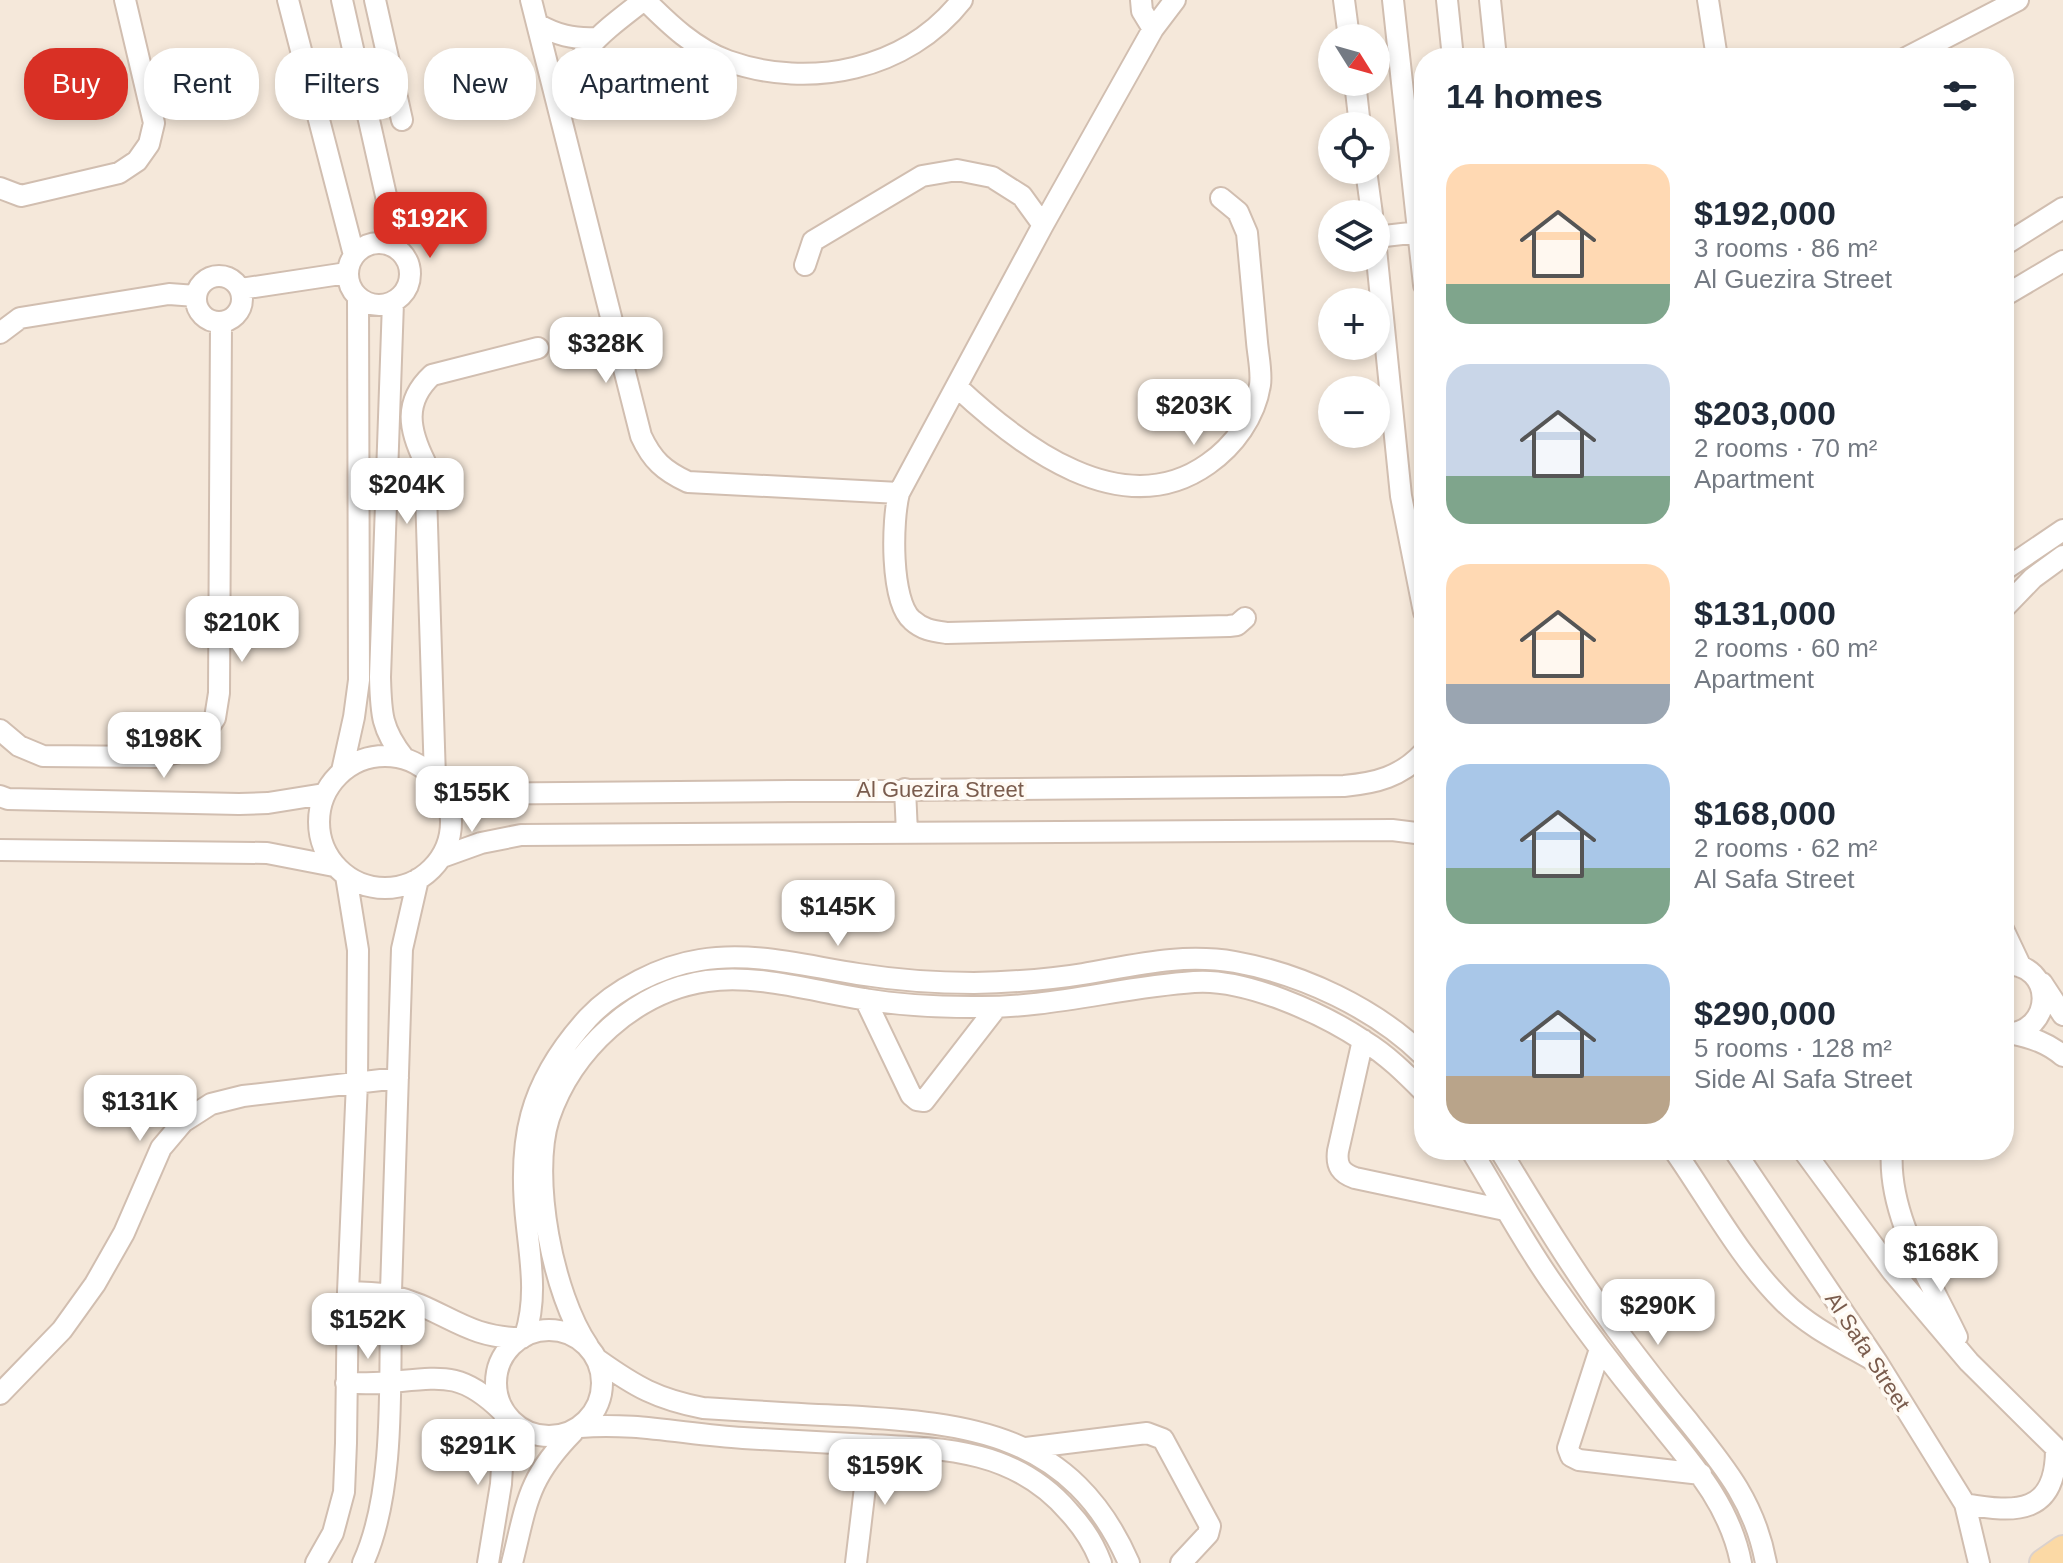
<!DOCTYPE html>
<html lang="en">
<head>
<meta charset="utf-8">
<style>
	body { margin:0; font-family:Arial,sans-serif; background:#f2f2f3; color:#1f2937; height:100vh; display:flex; flex-direction:column; font-size:30px; white-space:nowrap }
	* { box-sizing:border-box; margin:0 }
	p { font-size:26px; color:#747a83 }
	.icon { flex:none; width:44px; height:44px; fill:none; stroke:currentColor; stroke-width:2; stroke-linecap:round; stroke-linejoin:round }
	.map { position:relative; flex:1; overflow:hidden }
	.drawer { position:absolute; left:1414px; top:48px; width:600px; height:1112px; display:flex; flex-direction:column; background:#fff; border-radius:32px; box-shadow:0 4px 12px #0003 }
	.drawer>* { flex:none }
	.top-card { position:absolute; left:24px; top:48px; width:760px; height:72px; display:flex; gap:16px }
	.needle { width:52px; rotate:127deg }
	.fabs { position:absolute; left:1318px; top:24px; display:grid; gap:16px }
	.fabs a { display:grid; place-items:center; width:72px; height:72px; border-radius:50%; background:#fff; box-shadow:0 4px 12px #0003; font-size:40px }
	.price { position:absolute; translate:-50% -68px; padding:0 18px; border-radius:16px; background:#fff; color:#222; font-size:26px; line-height:52px; filter:drop-shadow(0 2px 4px #0008) }
	.price::after { content:''; position:absolute; left:50%; top:48px; width:24px; height:18px; margin-left:-12px; background:inherit; clip-path:polygon(0 0,100% 0,50% 100%) }
	.price.current { background:#d93025; color:#fff }
	ul { padding:0; list-style:none }
	li { display:flex; align-items:center; gap:24px; height:200px; padding:0 32px }
	li span { display:grid; place-items:center; flex:none; width:224px; height:160px; border-radius:24px; color:#555 }
	li>.icon { margin-inline-start:auto }
	span .icon { width:96px; height:96px; fill:#fffc; stroke-width:1 }
	li b { font-size:34px }
	h2 { display:flex; justify-content:space-between; align-items:center; height:96px; padding:0 32px; font-size:34px }
	.chip { padding:0 28px; border-radius:32px; background:#fff; box-shadow:0 4px 12px #0003; font-size:28px; line-height:72px }
	.chip.current { background:#d93025; color:#fff }
	.map>svg:first-child { display:block }
	.residential { fill:#f5e8da; fill-rule:evenodd }
	.lines { fill:none; stroke-linecap:round; stroke-linejoin:round }
	.minor-casing { stroke:#d1beb0; stroke-width:24 }
	.major-casing { stroke:#dad1cd; stroke-width:30 }
	.minor { stroke:#fff; stroke-width:20 }
	.major { stroke:#fbd9a5; stroke-width:26 }
	.labels { text-anchor:middle; stroke-width:7; stroke-linejoin:round; paint-order:stroke }
	.street-label { font-size:22px; fill:#7a5c4d; stroke:#fffaf3 }
</style>
</head>
<body>
<div class="map">
<svg width="2063" height="1563" viewBox="0 0 2063 1563">
	<rect width="100%" height="100%" fill="#fdf6ec"/>
	<path class="residential" d="M 0,0 L 2063,0 L 2063,1563 L 0,1563 ZM 1332,38 L 1376,38 L 1376,82 L 1332,82 ZM 1424,58 L 2004,58 L 2004,1150 L 1424,1150 ZM 1332,126 L 1376,126 L 1376,170 L 1332,170 ZM 1332,214 L 1376,214 L 1376,258 L 1332,258 ZM 1332,302 L 1376,302 L 1376,346 L 1332,346 ZM 1332,390 L 1376,390 L 1376,434 L 1332,434 Z"/>
	<g class="lines">
		<defs>
			<path id="minor" d="M 288,0 L 354,255
				M 342,0 L 398,249
				M 375,0 L 402,120
				M 531,0 L 641,436 C 652,460 664,471 688,482 L 899,493
				M 645,0 C 669,24 695,49 728,61 C 810,90 907,70 962,0
				M 1141,0 L 1142,11 L 1153,29
				M 1175,0 L 1153,29 L 1043,225 L 899,493 C 892,520 890,601 912,620 C 923,630 933,631 947,633 L 1229,626 L 1237,625 L 1245,618
				M 1344,0 L 1349,38
				M 1393,0 L 1424,285
				M 1447,0 L 1453,58
				M 1490,0 L 1496,58
				M 1708,0 L 1717,58
				M 537,24 C 557,35 572,39 596,38
				M 1906,58 L 2018,0
				M 1355,82 L 1360,126
				M 558,107 C 576,50 599,35 644,0
				M 1366,170 L 1372,214
				M 0,188 L 21,196 L 119,173 L 137,161 L 149,144 L 154,123 L 125,0
				M 1376,237 L 1419,232
				M348 274a31 31 0 1 1 62 0a31 31 0 1 1-62 0Z
				M 2004,245 L 2063,208
				M 1376,249 L 1401,496 L 1424,612
				M 805,265 L 813,241 L 922,176 L 957,170 L 992,177 L 1022,196 L 1043,225
				M196 299a23 23 0 1 1 46 0a23 23 0 1 1-46 0Z
				M 241,289 L 347,273
				M 2004,296 L 2063,261
				M 393,302 L 380,677 C 381,713 381,729 404,758
				M 0,333 L 20,318 L 169,294 L 196,296
				M 957,387 C 1020,446 1122,525 1208,464 C 1234,446 1255,417 1260,385 C 1262,372 1258,355 1257,342 C 1254,306 1250,269 1247,233 L 1238,212 L 1221,198
				M 2004,570 L 2063,530
				M 2004,608 L 2033,578 L 2063,556
				M 0,730 L 19,746 L 43,756 L 155,757 L 180,752 L 201,739 L 215,718 L 219,693 L 221,322
				M319 822a66 66 0 1 1 132 0a66 66 0 1 1-132 0Z
				M 342,771 L 354,717 L 359,680 L 358,297
				M 435,778 L 425,462 C 409,430 403,402 432,375 L 538,348
				M 905,789 L 907,833
				M 446,794 L 1344,786 C 1376,783 1401,777 1424,752
				M 0,796 L 8,799 L 239,804 L 268,803 L 324,794
				M 0,850 L 267,853 L 334,866
				M 442,857 L 481,843 L 521,835 L 1392,830 L 1424,834
				M 2004,931 L 2021,967
				M 2004,964 C 2056,963 2055,1034 2004,1034
				M 2042,983 L 2063,1015
				M 865,999 L 911,1095 L 917,1100 L 924,1101 L 996,1008
				M 2014,1034 C 2032,1038 2048,1043 2063,1056
				M 1363,1040 L 1338,1151 C 1336,1166 1341,1173 1355,1178 L 1505,1210
				M 1471,1150 C 1500,1197 1525,1246 1558,1291 C 1586,1331 1616,1370 1647,1408 C 1685,1456 1729,1500 1741,1563
				M 1500,1150 C 1537,1211 1574,1272 1616,1329 C 1639,1360 1663,1391 1688,1421 C 1725,1467 1755,1503 1766,1563
				M 1674,1150 C 1709,1200 1740,1258 1783,1301 C 1808,1326 1841,1342 1871,1359
				M 1734,1150 L 1877,1362 L 1965,1504 L 1979,1563
				M 1803,1150 L 1892,1271 L 1969,1362 L 2063,1455
				M 1892,1150 C 1887,1215 1930,1280 1957,1337
				M 348,1292 C 362,1293 378,1292 392,1296 C 442,1307 465,1339 522,1338
				M496 1383a53 53 0 1 1 106 0a53 53 0 1 1-106 0Z
				M 525,1336 C 537,1299 531,1264 527,1227 C 517,1141 528,1084 588,1018 C 615,989 661,966 700,960 C 753,951 805,966 858,974 C 896,980 935,983 974,983 C 1010,982 1047,980 1083,974 C 1136,965 1181,953 1235,962 C 1302,974 1375,1008 1424,1056
				M 588,1346 C 553,1295 530,1177 549,1118 C 572,1050 635,991 707,981 C 758,974 812,991 863,999 C 899,1005 935,1007 972,1007 C 1047,1009 1120,987 1194,982 C 1245,978 1322,1013 1364,1041 C 1387,1055 1405,1073 1424,1092
				M 1600,1349 L 1568,1448 L 1571,1456 L 1579,1460 L 1701,1474
				M 598,1360 C 636,1387 657,1399 703,1408 C 750,1411 797,1414 844,1416 C 970,1423 1072,1433 1129,1563
				M 346,1383 C 361,1383 377,1384 391,1382 C 443,1377 462,1372 502,1411
				M 0,1394 L 62,1330 L 95,1284 L 124,1233 L 161,1148 L 183,1122 L 211,1104 L 243,1096 L 398,1078
				M 580,1427 C 635,1422 688,1435 743,1438 C 785,1440 827,1443 870,1445 C 945,1448 1016,1450 1069,1512 C 1083,1527 1094,1544 1101,1563
				M 1026,1448 L 1147,1433 L 1163,1439 L 1210,1526 L 1208,1534 L 1181,1563
				M 1965,1504 C 2016,1513 2056,1515 2056,1449
				M 316,1563 L 333,1533 L 344,1492 L 346,1443 L 348,1292 L 357,1082 L 358,950 L 346,876
				M 363,1563 C 397,1489 389,1373 391,1291 C 394,1177 398,1063 402,949 L 418,879
				M 488,1563 L 501,1484 L 505,1414
				M 512,1563 C 527,1503 527,1479 573,1432
				M 856,1563 L 870,1445"/>
			<path id="major" d="M 2043,1563 L 2063,1549"/>
		</defs>
		<use href="#minor" class="minor-casing"/>
		<use href="#major" class="major-casing"/>
		<use href="#minor" class="minor"/>
		<use href="#major" class="major"/>
	</g>
	<g class="labels">
		<g class="street-label">
			<text x="940" y="797">Al Guezira Street</text>
			<text transform="translate(1868 1351) rotate(57)" y="8">Al Safa Street</text>
		</g>
	</g>
</svg>
<div class="fabs">
<a><svg class="needle" viewBox="-14 -14 28 28"><path d="M0-13l5 13h-10z" fill="#e53935"/><path d="M0 13l5-13h-10z" fill="#747a83"/></svg></a>
<a><svg class="icon" aria-label="locate" viewBox="0 0 24 24"><circle cx="12" cy="12" r="6"/><path d="M12 2v4M12 18v4M2 12h4M18 12h4"/></svg></a>
<a><svg class="icon" aria-label="layers" viewBox="0 0 24 24"><path d="M12 4l9 5-9 5-9-5zM3 14l9 5 9-5"/></svg></a>
<a>+</a>
<a>−</a>
</div>
<b class="price current" style="left:430px;top:260px">$192K</b>
<b class="price" style="left:606px;top:385px">$328K</b>
<b class="price" style="left:1194px;top:447px">$203K</b>
<b class="price" style="left:407px;top:526px">$204K</b>
<b class="price" style="left:242px;top:664px">$210K</b>
<b class="price" style="left:164px;top:780px">$198K</b>
<b class="price" style="left:472px;top:834px">$155K</b>
<b class="price" style="left:838px;top:948px">$145K</b>
<b class="price" style="left:140px;top:1143px">$131K</b>
<b class="price" style="left:1941px;top:1294px">$168K</b>
<b class="price" style="left:1658px;top:1347px">$290K</b>
<b class="price" style="left:368px;top:1361px">$152K</b>
<b class="price" style="left:478px;top:1487px">$291K</b>
<b class="price" style="left:885px;top:1507px">$159K</b>
<div class="top-card">
<a class="chip current">Buy</a>
<a class="chip">Rent</a>
<a class="chip">Filters</a>
<a class="chip">New</a>
<a class="chip">Apartment</a>
</div>
<section class="drawer">
<h2>14 homes<svg class="icon" aria-label="filters" viewBox="0 0 24 24"><path d="M4 7h16M4 17h16"/><circle cx="9" cy="7" r="2"/><circle cx="15" cy="17" r="2"/></svg></h2>
<ul>
<li><span style="background:linear-gradient(#ffd9b3 75%,#7fa58c 0)"><svg class="icon" aria-label="home" viewBox="0 0 24 24"><path d="M3 11l9-7 9 7M6 9v11h12V9"/></svg></span><div><b>$192,000</b><p>3 rooms · 86 m²</p><p>Al Guezira Street</p></div></li>
<li><span style="background:linear-gradient(#c9d6e8 70%,#7fa58c 0)"><svg class="icon" aria-label="home" viewBox="0 0 24 24"><path d="M3 11l9-7 9 7M6 9v11h12V9"/></svg></span><div><b>$203,000</b><p>2 rooms · 70 m²</p><p>Apartment</p></div></li>
<li><span style="background:linear-gradient(#ffd9b3 75%,#9aa5b1 0)"><svg class="icon" aria-label="home" viewBox="0 0 24 24"><path d="M3 11l9-7 9 7M6 9v11h12V9"/></svg></span><div><b>$131,000</b><p>2 rooms · 60 m²</p><p>Apartment</p></div></li>
<li><span style="background:linear-gradient(#a9c7e8 65%,#7fa58c 0)"><svg class="icon" aria-label="home" viewBox="0 0 24 24"><path d="M3 11l9-7 9 7M6 9v11h12V9"/></svg></span><div><b>$168,000</b><p>2 rooms · 62 m²</p><p>Al Safa Street</p></div></li>
<li><span style="background:linear-gradient(#a9c7e8 70%,#b9a48a 0)"><svg class="icon" aria-label="home" viewBox="0 0 24 24"><path d="M3 11l9-7 9 7M6 9v11h12V9"/></svg></span><div><b>$290,000</b><p>5 rooms · 128 m²</p><p>Side Al Safa Street</p></div></li>
</ul>
</section>
</div>
</body>
</html>
